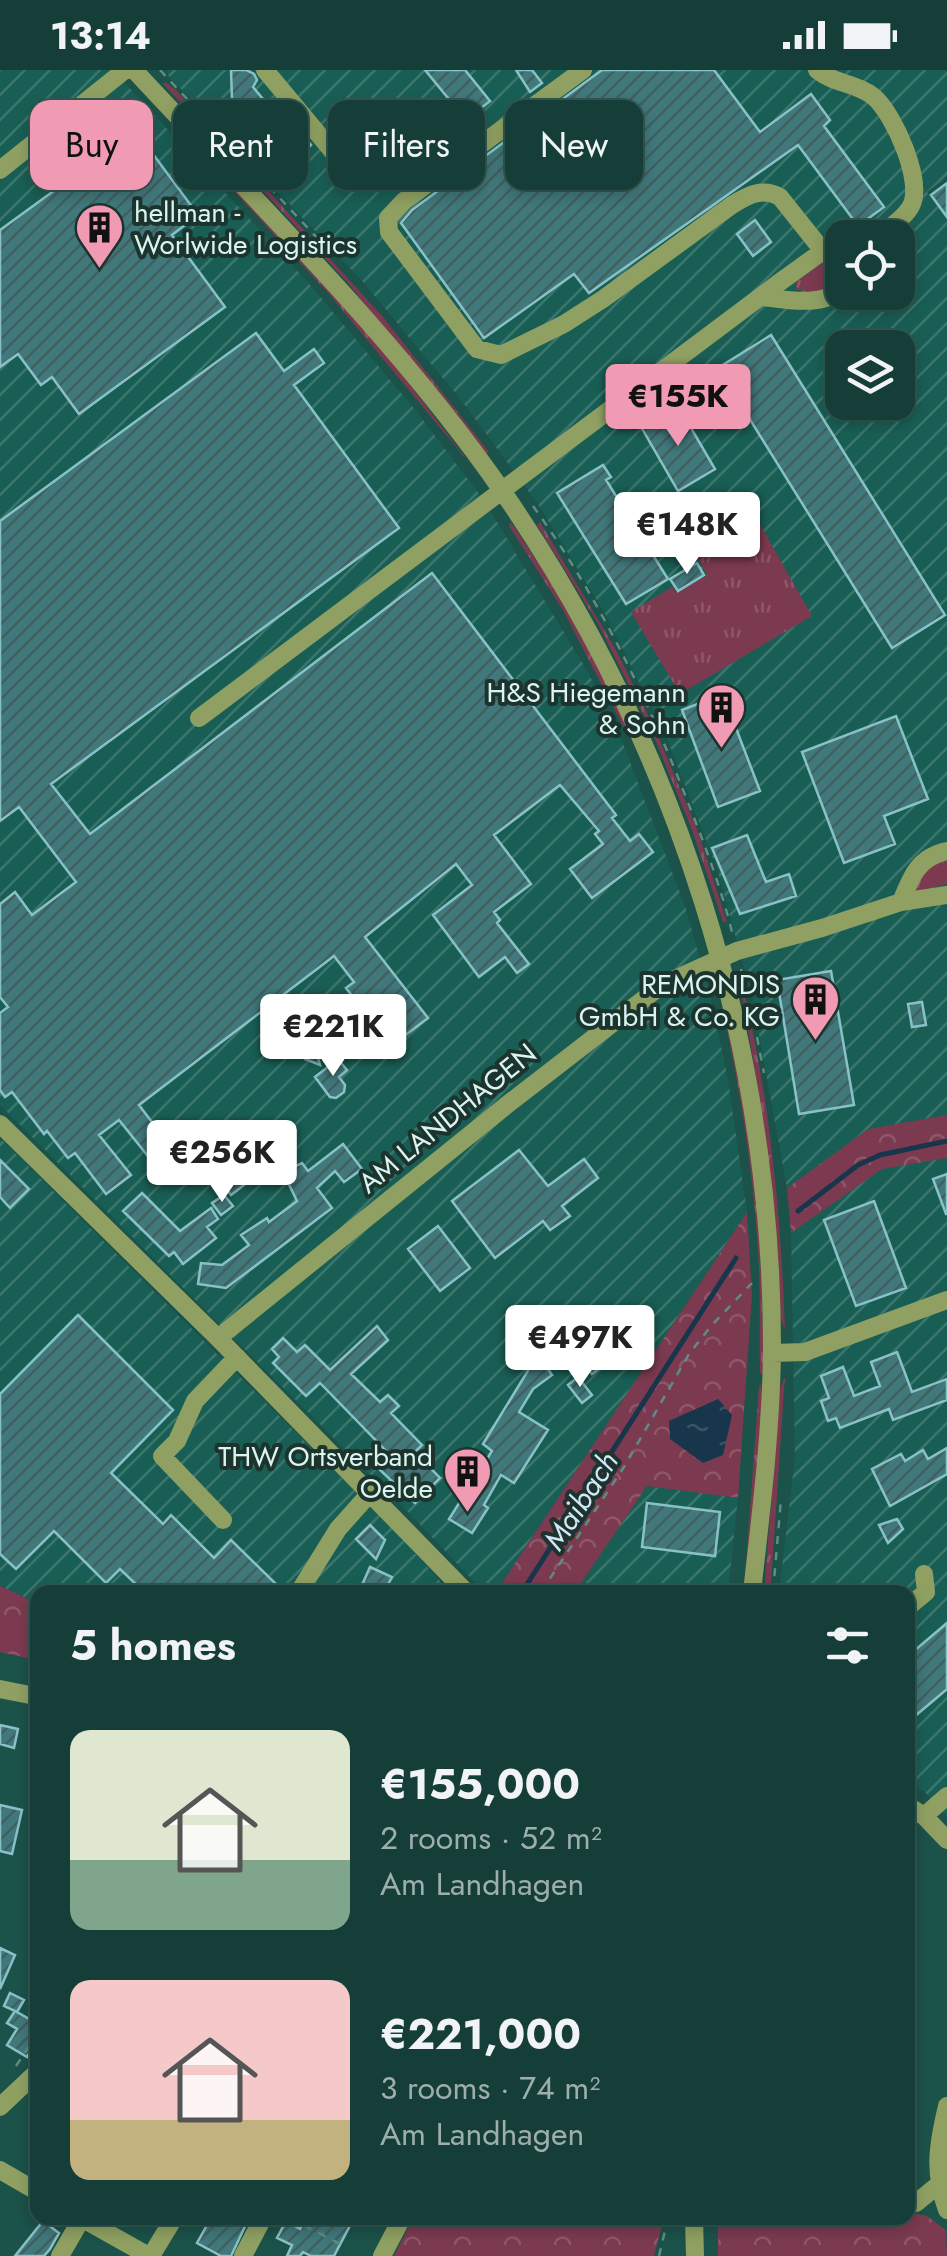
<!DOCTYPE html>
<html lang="en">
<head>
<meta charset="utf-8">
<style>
	body { margin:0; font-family:Jost,sans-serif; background:#214942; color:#f1f3f6; height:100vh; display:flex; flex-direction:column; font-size:38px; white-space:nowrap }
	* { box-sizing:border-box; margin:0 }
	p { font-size:32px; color:#9daead }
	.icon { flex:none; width:55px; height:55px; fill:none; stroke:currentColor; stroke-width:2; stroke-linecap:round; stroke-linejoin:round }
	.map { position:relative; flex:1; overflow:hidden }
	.side { position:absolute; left:30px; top:1515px; width:885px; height:640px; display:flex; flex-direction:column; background:#143e37; border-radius:20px; box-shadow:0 5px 15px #0003,0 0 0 2px #335752 }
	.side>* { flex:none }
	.guide { position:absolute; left:30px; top:30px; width:888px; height:90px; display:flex; gap:20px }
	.buttons { position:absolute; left:825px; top:150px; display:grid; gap:20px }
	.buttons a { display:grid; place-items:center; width:90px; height:90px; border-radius:20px; background:#143e37; box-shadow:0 5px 15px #0003,0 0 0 2px #335752; font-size:50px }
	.price { position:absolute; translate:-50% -85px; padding:0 22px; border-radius:10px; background:#fff; color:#222; font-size:32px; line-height:65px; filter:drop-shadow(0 2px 5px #0008) }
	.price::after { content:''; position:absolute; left:50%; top:60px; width:30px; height:22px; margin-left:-15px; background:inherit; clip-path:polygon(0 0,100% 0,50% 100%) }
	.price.on { background:#f19ab3; color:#111 }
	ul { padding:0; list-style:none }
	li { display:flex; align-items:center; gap:30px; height:250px; padding:0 40px }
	li span { display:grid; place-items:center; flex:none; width:280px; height:200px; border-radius:20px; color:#555 }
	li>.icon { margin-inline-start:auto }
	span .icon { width:120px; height:120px; fill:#fffc; stroke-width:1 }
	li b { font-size:42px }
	h2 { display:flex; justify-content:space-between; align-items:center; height:120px; padding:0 40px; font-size:42px }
	.tag { padding:0 35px; border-radius:20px; background:#143e37; box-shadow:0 5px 15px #0003,0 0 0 2px #335752; font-size:35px; line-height:90px }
	.tag.on { background:#f19ab3; color:#111 }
	.status { display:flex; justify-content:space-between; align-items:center; height:70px; padding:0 50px; background:#143e37; direction:ltr }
	.status svg { height:28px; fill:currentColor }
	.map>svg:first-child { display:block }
	.industrial { fill:url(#industrial-furrows); fill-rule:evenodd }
	.grass { fill:url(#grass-tufts) }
	.forest { fill:url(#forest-crowns) }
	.water { fill:url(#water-ripples) }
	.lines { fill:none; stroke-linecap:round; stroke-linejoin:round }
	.stream { stroke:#17364b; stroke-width:5 }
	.building { fill:url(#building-hatch); stroke:#89c2c6; stroke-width:2.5 }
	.path { stroke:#5f8c85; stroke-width:2.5; stroke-dasharray:8 8; stroke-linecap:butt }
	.minor { stroke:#8fa062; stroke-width:18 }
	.labels { text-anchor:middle; stroke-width:8; stroke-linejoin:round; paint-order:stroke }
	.poi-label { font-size:28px; fill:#daf5ef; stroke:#1c332e; text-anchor:end }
	.street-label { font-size:28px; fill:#daf5ef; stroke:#1c332e }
	.water-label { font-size:30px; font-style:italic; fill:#d2e7f8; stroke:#1c332e }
</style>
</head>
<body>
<div class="status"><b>13:14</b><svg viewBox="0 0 49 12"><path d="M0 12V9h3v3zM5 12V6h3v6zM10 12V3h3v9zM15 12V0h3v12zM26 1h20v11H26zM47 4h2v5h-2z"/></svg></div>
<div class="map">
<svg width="947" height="2186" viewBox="0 0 947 2186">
	<defs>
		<pattern id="industrial-furrows" width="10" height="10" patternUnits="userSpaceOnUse" patternTransform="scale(2.5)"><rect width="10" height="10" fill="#195e54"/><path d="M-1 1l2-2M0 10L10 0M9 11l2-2" fill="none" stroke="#3a766d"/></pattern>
		<pattern id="grass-tufts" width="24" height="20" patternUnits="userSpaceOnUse" patternTransform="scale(2.5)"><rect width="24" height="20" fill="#7b3a4f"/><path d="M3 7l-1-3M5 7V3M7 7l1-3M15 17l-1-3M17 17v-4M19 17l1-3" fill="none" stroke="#8d5769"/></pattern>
		<pattern id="forest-crowns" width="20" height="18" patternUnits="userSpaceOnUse" patternTransform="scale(2.5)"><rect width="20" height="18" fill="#7b3a4f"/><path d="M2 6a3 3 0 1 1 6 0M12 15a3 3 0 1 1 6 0" fill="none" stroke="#8d5769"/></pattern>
		<pattern id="water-ripples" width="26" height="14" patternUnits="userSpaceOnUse" patternTransform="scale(2.5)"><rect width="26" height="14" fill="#17364b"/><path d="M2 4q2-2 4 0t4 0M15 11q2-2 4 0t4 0" fill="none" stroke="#385465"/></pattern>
		<pattern id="building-hatch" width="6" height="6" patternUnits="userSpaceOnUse" patternTransform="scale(2.5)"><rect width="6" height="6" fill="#40787b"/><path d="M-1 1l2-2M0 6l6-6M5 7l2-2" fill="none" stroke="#415f5f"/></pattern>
	</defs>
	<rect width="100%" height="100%" fill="#1b5249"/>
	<path class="industrial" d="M 0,0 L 113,0 L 305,209 L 417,342 L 483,429 L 588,602 L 622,671 L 685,836 L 711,929 L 728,1010 L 747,1142 L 496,1522 L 484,1522 L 410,1444 L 0,1035 Z
		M 168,0 L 947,0 L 947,107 L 927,122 L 947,148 L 947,1045 L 868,1059 L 787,1118 L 752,926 L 717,799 L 666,666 L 604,542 L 538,434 L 461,330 L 364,213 L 167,4 ZM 842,168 L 898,168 L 898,222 L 842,222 ZM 842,278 L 898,278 L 898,332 L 842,332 Z
		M 0,1068 L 394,1460 L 450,1522 L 38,1522 L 37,1533 L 0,1516 Z
		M 947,1088 L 947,1747 L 924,1721 L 908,1713 L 908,1522 L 779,1522 L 795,1388 L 791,1163 L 882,1098 Z
		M 647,1416 L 738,1428 L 728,1522 L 575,1522 Z"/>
	<path class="grass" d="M 165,12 L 176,20 L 237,87 L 234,90 L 163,14 Z
		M 241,91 L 383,247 L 489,382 L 486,384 L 347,212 L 238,94 Z
		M 223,103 L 388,286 L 471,395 L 329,224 L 220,106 Z
		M 823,192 L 834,192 L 838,196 L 840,210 C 829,224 811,223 796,219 L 796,212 Z
		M 749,435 L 812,546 L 680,624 L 631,542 L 672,517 L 677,523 L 707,505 L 683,463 L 720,441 L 726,450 Z
		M 511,452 L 555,518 L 629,656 L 624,658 L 563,540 L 509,456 Z
		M 540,452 L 615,578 L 654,657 L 651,659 L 597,552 L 537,455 Z
		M 658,666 L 697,759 L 727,852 L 723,852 L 692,760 L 654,667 Z
		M 938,791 L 947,791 L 947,814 L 914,822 L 922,805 Z
		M 740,915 L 743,917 C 770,1031 781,1143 785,1260 L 781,1250 C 778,1136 760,1027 740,915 Z
		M 721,931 C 758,1052 761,1178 764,1303 L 760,1303 C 759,1263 761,1221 758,1181 C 753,1096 739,1014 721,931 Z
		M 785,1306 L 771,1513 L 770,1522 L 764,1522 L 780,1318 Z
		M 761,1314 L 762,1360 L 744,1522 L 759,1316 Z"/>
	<path class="forest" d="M 947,1045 L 947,1088 L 882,1099 L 791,1163 L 787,1118 L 868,1059 Z
		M 747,1142 L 752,1224 L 738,1428 L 647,1416 L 575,1522 L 496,1522 Z
		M 0,1516 L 37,1533 L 37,1590 L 0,1582 Z
		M 908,2142 L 927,2146 L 946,2160 L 947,2186 L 718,2186 L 718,2148 L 908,2148 Z
		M 413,2148 L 664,2148 L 654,2186 L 394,2186 Z"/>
	<path class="water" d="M 718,1329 L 732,1345 L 723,1385 L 703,1393 L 670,1369 L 669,1351 Z"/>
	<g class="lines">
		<path class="stream" d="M 798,1141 L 858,1095 L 880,1085 L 947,1071
			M 522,1522 L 736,1188"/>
	</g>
	<path class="building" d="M 231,0 L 246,0 L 254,4 L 257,10 L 253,17 L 273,41 L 279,36 L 311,75 L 289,98 L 267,71 L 264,73 L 260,69 L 255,73 L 246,63 L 232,29 Z
		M 425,0 L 465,0 L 490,31 L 466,50 Z
		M 516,0 L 532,0 L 542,13 L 530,22 Z
		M 602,0 L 714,0 L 760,62 L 811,24 L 830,50 L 824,56 L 884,137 L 858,156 L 798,75 L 589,223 L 574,204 L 484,268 L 401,153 L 412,140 Z
		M 397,44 L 421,74 L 375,112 L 350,82 Z
		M 136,61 L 198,145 L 172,165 L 225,237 L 79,344 L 52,307 L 41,315 L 18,284 L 0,297 L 0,160 Z
		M 947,113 L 947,147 L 931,125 Z
		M 755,150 L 771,172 L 753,186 L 737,164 Z
		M 256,263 L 284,301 L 314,279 L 324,293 L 294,315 L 399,458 L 51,714 L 90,764 L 432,503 L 616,745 L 612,748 L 630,771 L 639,764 L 653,782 L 592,828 L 570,799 L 603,774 L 595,764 L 599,761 L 560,715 L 494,765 L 531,814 L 494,842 L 500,850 L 497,853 L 529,894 L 517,903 L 505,887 L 479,907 L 433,845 L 472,815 L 456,794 L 365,867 L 428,948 L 391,976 L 346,918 L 354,912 L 334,886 L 139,1035 L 170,1076 L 151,1090 L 119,1050 L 99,1065 L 131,1105 L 106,1124 L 75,1083 L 68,1088 L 47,1061 L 44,1064 L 12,1022 L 5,1027 L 0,1020 L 0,943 L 8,937 L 0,927 L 0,834 L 15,822 L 32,845 L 76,812 L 19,737 L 0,751 L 0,451 Z
		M 771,265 L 945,545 L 892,578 L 718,298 Z
		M 664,341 L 675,351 L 684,346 L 715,399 L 678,421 L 640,355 Z
		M 603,395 L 611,407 L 606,410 L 668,509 L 626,534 L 557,423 Z
		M 731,428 L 738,440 L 726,448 L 719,436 Z
		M 697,493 L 704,505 L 678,521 L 670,509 Z
		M 723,624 L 760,721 L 718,737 L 682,640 Z
		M 896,646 L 928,729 L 884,746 L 895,774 L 844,793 L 802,682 Z
		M 747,765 L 766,812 L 789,804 L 796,826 L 740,844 L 712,778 Z
		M 831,901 L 854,1035 L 799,1044 L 777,910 Z
		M 922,932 L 926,955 L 912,957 L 908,934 Z
		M 311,977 L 316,980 L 320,995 L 305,989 L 304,981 Z
		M 338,989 L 347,1000 L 339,1007 L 345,1015 L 344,1022 L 336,1028 L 330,1027 L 315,1007 Z
		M 255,1059 L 278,1089 L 231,1125 L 208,1096 Z
		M 343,1074 L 362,1099 L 344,1112 L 335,1101 L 317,1118 L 332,1138 L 226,1218 L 198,1214 L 201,1193 L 222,1195 L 249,1175 L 241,1165 L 267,1148 L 269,1152 L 297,1131 L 283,1102 L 302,1093 L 308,1101 Z
		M 519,1080 L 548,1116 L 584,1089 L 598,1108 L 562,1136 L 570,1146 L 550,1160 L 543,1151 L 495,1188 L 452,1131 Z
		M 0,1090 L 29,1119 L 10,1138 L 0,1127 Z
		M 947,1104 L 947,1144 L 946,1144 L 933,1109 Z
		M 142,1123 L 180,1161 L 211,1138 L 218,1149 L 207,1157 L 216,1168 L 183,1194 L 174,1182 L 169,1186 L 123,1141 Z
		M 224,1125 L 233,1136 L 221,1145 L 212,1133 Z
		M 874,1131 L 906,1218 L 856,1236 L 824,1150 Z
		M 438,1156 L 470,1198 L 440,1221 L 408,1179 Z
		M 78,1245 L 173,1340 L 111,1403 L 163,1454 L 171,1445 L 214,1488 L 231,1470 L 276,1514 L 268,1522 L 144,1522 L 120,1499 L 106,1513 L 54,1461 L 16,1499 L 0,1484 L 0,1324 Z
		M 377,1256 L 388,1270 L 351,1304 L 380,1332 L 388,1325 L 399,1336 L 391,1343 L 422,1375 L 415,1382 L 440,1408 L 415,1433 L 379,1399 L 391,1386 L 320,1313 L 306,1326 L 273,1293 L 279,1287 L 272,1279 L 283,1268 L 297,1282 L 305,1275 L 330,1300 Z
		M 597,1270 L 612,1289 L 592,1304 L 580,1288 Z
		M 536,1282 L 552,1305 L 533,1319 L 519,1342 L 548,1360 L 514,1413 L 501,1405 L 484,1435 L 488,1438 L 472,1463 L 449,1449 L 492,1381 L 483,1374 L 529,1299 L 523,1292 Z
		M 897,1282 L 912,1322 L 947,1309 L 947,1330 L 893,1350 L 889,1339 L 840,1358 L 836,1348 L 828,1351 L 821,1331 L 829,1328 L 821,1306 L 843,1297 L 854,1326 L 880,1316 L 871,1292 Z
		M 578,1307 L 592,1325 L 582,1333 L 568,1315 Z
		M 947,1378 L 947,1404 L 890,1436 L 872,1399 L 901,1384 L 905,1391 L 923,1380 L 928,1389 Z
		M 647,1433 L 720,1442 L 715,1486 L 642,1477 Z
		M 897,1449 L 903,1459 L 888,1473 L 879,1455 Z
		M 370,1455 L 385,1470 L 376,1489 L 356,1469 Z
		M 370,1497 L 392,1507 L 384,1522 L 359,1522 Z
		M 947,1553 L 947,1619 L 908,1652 L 908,1586 Z
		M 0,1655 L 18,1659 L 14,1678 L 0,1674 Z
		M 0,1735 L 22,1740 L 12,1784 L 0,1781 Z
		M 0,1878 L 15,1885 L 0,1919 Z
		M 10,1923 L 24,1930 L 17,1942 L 38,1954 L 38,1969 L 27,1987 L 7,1975 L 17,1959 L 7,1953 L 15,1941 L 4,1936 Z
		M 211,2148 L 249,2148 L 231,2186 L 221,2186 L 197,2173 Z
		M 306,2148 L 354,2148 L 334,2186 L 311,2186 L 303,2182 L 300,2186 L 287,2186 L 292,2175 L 277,2168 L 286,2151 L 300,2159 Z
		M 43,2151 L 59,2163 L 50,2179 L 44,2186 L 15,2186 Z"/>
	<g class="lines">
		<path class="path" d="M 160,0 L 335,187
			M 533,436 C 598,526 647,627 687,730 C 704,773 721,817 732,862
			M 741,899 L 749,930
			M 757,967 L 764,1003
			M 541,1522 L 624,1397 L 689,1284 L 711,1256 L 752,1213
			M 773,1522 L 781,1429
			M 16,1996 L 38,1963
			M 290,2148 L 340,2174
			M 659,2186 L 668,2148"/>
		<path class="minor" d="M 134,0 C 260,136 397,269 503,422 C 676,673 773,976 772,1282 C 771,1362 761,1443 752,1522
			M 265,0 L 344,95
			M 583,0 L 404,131 L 388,148 L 389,162 L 477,279 L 501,285 L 564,254 L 603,229 L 732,135 C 748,125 763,117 780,127 L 823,181
			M 817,0 C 834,14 857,13 874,27 C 894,44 924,112 911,136 C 903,150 887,159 875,168
			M 0,100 L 125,0
			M 763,227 C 788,230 822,237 842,219
			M 199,648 L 780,212 L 823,181 L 842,183
			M 901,832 C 911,807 918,787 947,781
			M 0,1054 L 218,1268 L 466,1522
			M 218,1268 L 508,1034 L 662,915 L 737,881 L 822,858 L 901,832 L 947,825
			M 772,1283 L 805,1282 L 947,1230
			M 223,1450 L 162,1386 L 177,1371 L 195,1331 L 237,1287
			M 299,1522 L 338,1459 L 371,1422
			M 908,1537 L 926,1522 L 924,1504
			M 0,1619 L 35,1626
			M 908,1736 L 924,1746 L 947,1770
			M 924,1746 L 947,1726
			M 947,2036 C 938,2074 933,2102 947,2140
			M 0,2037 L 38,2001
			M 0,2100 L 38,2122
			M 908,2132 L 916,2133 L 943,2111
			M 81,2148 L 149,2186
			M 694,2148 L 695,2186
			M 60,2186 L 82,2148
			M 151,2186 L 174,2148
			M 243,2186 L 263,2148
			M 382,2186 L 402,2148"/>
	</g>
	<defs>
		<symbol id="building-pin" viewBox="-11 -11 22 30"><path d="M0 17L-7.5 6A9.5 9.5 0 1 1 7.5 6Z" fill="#f19ab3" stroke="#1c332e"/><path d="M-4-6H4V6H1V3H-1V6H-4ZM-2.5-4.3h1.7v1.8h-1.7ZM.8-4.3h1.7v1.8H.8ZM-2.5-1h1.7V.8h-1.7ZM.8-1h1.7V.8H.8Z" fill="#111"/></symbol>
	</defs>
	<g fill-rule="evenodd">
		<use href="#building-pin" x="72" y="130" width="55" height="75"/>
		<use href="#building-pin" x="694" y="610" width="55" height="75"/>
		<use href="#building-pin" x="788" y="902" width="55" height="75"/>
		<use href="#building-pin" x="440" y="1374" width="55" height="75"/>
	</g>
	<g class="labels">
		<g class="poi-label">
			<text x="134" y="152" text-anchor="start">hellman -<tspan x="134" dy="32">Worlwide Logistics</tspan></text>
			<text x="686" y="632">H&amp;S Hiegemann<tspan x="686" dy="32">&amp; Sohn</tspan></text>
			<text x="780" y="924">REMONDIS<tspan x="780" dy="32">GmbH &amp; Co. KG</tspan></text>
			<text x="433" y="1396">THW Ortsverband<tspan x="433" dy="32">Oelde</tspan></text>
		</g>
		<g class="street-label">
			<text transform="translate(447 1048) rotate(-39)" y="10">AM LANDHAGEN</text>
		</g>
		<g class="water-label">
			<text transform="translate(581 1431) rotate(-57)" y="10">Maibach</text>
		</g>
	</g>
</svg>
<div class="buttons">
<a><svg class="icon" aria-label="locate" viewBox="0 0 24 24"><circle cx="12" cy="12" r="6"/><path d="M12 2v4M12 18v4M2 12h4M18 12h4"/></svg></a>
<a><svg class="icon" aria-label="layers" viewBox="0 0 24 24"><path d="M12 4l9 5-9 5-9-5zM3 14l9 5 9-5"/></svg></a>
</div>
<b class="price on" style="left:678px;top:379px">€155K</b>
<b class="price" style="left:687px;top:507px">€148K</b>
<b class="price" style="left:333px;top:1009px">€221K</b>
<b class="price" style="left:222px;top:1135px">€256K</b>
<b class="price" style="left:580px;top:1320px">€497K</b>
<div class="guide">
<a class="tag on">Buy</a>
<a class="tag">Rent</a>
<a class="tag">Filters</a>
<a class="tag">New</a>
</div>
<section class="side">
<h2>5 homes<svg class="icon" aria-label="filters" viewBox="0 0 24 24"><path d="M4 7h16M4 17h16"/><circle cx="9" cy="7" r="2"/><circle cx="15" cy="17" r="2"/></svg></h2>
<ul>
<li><span style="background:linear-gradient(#dfe7d0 65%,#7fa58c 0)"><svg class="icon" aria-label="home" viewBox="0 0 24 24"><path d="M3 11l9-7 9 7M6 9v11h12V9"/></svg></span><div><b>€155,000</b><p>2 rooms · 52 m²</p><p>Am Landhagen</p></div></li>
<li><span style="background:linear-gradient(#f6c9c9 70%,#c2b280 0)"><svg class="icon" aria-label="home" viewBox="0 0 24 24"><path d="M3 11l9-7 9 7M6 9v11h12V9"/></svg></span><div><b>€221,000</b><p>3 rooms · 74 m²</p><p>Am Landhagen</p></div></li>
</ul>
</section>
</div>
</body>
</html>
